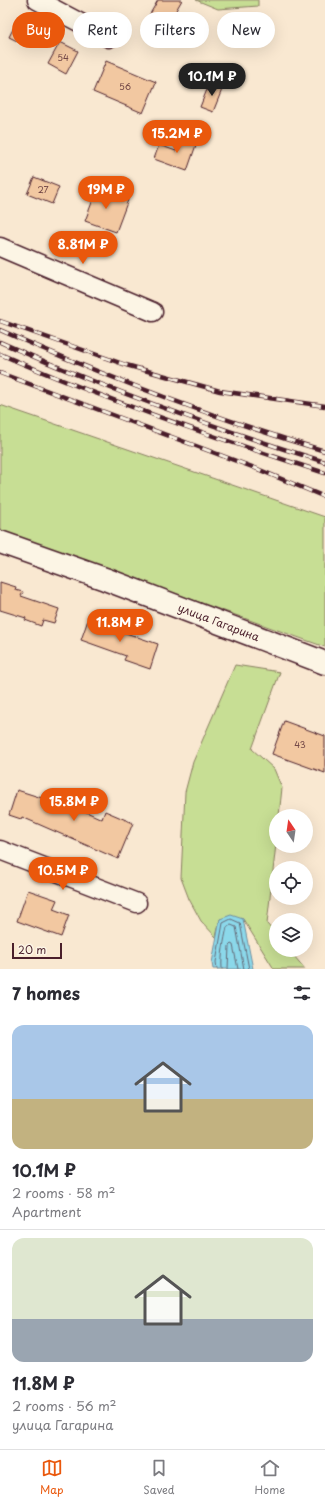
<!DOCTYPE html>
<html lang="en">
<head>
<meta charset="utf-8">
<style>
	body { margin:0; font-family:"Playpen Sans",sans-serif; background:#f2f2f3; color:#2b2b33; height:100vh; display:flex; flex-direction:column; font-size:15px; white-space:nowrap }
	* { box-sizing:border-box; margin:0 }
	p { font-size:13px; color:#7c7c81 }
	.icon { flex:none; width:22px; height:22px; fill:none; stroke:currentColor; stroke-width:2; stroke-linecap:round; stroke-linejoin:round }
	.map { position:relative; height:969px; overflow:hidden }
	.drawer { display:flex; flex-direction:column; background:#fff; flex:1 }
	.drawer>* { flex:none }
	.banner { position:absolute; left:12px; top:12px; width:301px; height:36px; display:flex; gap:8px }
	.needle { width:26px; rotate:347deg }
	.buttons { position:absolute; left:269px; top:809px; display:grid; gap:8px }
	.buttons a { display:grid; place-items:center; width:44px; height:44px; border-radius:50%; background:#fff; box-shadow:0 4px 16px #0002; font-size:20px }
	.scale { position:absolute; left:12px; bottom:10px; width:50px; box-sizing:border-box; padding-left:4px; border:2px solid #4a1f2b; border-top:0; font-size:11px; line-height:14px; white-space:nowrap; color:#4a1f2b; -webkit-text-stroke:3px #fcf5e5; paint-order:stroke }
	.price { position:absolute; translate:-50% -34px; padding:0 9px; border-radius:14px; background:#ea580c; color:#fff; font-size:13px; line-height:26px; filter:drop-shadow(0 1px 2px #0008) }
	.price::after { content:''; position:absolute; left:50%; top:24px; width:12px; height:9px; margin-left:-6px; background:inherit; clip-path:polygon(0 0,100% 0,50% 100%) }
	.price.current { background:#222; color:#fff }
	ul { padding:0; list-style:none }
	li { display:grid; align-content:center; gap:8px; height:212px; padding:0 12px }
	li+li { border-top:1px solid #e1e1e2 }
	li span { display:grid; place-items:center; height:124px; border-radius:12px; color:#555 }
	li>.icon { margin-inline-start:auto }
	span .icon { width:72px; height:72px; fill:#fffc; stroke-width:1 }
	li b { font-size:17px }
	h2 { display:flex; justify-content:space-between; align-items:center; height:48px; padding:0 12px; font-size:17px }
	.tag { padding:0 14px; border-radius:18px; background:#fff; box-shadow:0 4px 16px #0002; font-size:14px; line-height:36px }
	.tag.current { background:#ea580c; color:#fff }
	.tabs { display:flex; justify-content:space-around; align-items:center; height:56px; border-top:1px solid #e1e1e2; background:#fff; font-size:11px; color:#7c7c81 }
	.tabs a { display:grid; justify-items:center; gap:2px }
	.tabs .current { color:#ea580c }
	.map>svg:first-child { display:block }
	.green { fill:#c7de94; stroke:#887e60 }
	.water { fill:#8bd8ea; stroke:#718e9e }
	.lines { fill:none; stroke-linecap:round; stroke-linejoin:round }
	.shore { stroke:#646977; stroke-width:1 }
	.building { fill:#f2c8a1; stroke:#4a1f2b }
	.street-casing { stroke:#4a1f2b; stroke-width:21 }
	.secondary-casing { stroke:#4a1f2b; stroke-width:25 }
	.street { stroke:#fcf5e5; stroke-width:18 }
	.secondary { stroke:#fcf5e5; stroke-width:22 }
	.rail-casing { stroke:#4a1f2b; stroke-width:4.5 }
	.rail { stroke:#fcf5e5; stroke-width:3; stroke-dasharray:9; stroke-linecap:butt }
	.labels { text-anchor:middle; stroke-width:3; stroke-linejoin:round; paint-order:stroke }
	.number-label { font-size:9px; fill:#744948 }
	.street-label { font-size:11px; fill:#4a1f2b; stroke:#fcf5e5 }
</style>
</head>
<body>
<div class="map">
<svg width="325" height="969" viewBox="0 0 325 969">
	<rect width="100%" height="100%" fill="#f9e8d1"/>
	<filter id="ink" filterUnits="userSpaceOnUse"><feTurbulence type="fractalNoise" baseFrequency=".025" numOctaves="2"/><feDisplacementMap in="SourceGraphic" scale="8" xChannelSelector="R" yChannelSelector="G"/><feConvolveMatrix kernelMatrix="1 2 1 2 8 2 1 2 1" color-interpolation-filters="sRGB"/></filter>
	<g filter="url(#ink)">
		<path class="green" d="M 196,0 L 258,0 L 258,6 L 218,9 Z
			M 0,405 L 325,517 L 325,647 L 0,531 Z
			M 235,665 L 280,672 L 252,749 L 274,769 L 282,788 L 279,816 L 276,816 L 276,844 L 267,924 L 276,934 L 276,950 L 289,950 L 305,969 L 274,969 L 243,919 L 220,919 L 216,937 L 201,921 L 189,899 L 181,878 L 185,792 L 193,762 Z"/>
		<path class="water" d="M 231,915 L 243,919 L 253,969 L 213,969 L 212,963 L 220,919 Z"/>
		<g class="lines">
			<path class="shore" d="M 217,969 L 216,962 L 223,923 L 231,919 L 240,923 L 249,969
				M 222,969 C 221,955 224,941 227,927 L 231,925 L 236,927 L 244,969
				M 228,969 L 229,946 L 231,944 L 233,945 L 238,969"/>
		</g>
		<path class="building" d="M 158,0 L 182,0 L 164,31 L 146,21 Z
			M 17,21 L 29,27 L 21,43 L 9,37 Z
			M 60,42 L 78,51 L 66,74 L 48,64 Z
			M 106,61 L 156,82 L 143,113 L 93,92 Z
			M 210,82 L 223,87 L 213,112 L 200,107 Z
			M 181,137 L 197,142 L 187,171 L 154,159 L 159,145 L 176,151 Z
			M 34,177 L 59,187 L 52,204 L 27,194 Z
			M 97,189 L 128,200 L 116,232 L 85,221 Z
			M 0,582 L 16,587 L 15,590 L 23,592 L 21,596 L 59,609 L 54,623 L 43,620 L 41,626 L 25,620 L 26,618 L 0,610 Z
			M 89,617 L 115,626 L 114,629 L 158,644 L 150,669 L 124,660 L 126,656 L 81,640 Z
			M 284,721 L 325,736 L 325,773 L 272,754 Z
			M 17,790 L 42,798 L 44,793 L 102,819 L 105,811 L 133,823 L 118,859 L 22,817 L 21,819 L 9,815 Z
			M 28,890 L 57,900 L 53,909 L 69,915 L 61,937 L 17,921 Z"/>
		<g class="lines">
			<defs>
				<path id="street" d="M 37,0 L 109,38
					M 0,247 L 153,312
					M 0,850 L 137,903"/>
				<g id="secondary">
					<path id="s1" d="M 0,542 L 105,579 L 325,663"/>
				</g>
			</defs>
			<use href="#street" class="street-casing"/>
			<use href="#secondary" class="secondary-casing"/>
			<use href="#street" class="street"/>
			<use href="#secondary" class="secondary"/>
			<defs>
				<path id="rail" d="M 0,321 L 126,365 L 220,391 L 325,406
					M 0,330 C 106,377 214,418 325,451
					M 0,342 C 105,389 215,428 325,462
					M 0,354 C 105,400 215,438 325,473
					M 0,373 L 255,468 L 325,497"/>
			</defs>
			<use href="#rail" class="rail-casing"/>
			<use href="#rail" class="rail"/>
		</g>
	</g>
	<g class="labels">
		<g class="number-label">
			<text x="63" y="61">54</text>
			<text x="125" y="90">56</text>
			<text x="43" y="193">27</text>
			<text x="300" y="748">43</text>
		</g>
		<g class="street-label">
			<text dy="4" stroke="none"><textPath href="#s1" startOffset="233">улица Гагарина</textPath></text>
		</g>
	</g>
</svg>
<div class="buttons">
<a><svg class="needle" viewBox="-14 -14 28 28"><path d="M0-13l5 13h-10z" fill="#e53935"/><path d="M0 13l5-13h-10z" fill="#7c7c81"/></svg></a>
<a><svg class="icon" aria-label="locate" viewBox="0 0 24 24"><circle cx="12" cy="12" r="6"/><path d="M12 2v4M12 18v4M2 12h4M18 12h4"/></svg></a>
<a><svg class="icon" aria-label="layers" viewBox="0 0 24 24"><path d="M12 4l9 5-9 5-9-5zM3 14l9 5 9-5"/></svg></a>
</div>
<div class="scale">20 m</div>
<b class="price current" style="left:212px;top:97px">10.1M ₽</b>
<b class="price" style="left:177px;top:154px">15.2M ₽</b>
<b class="price" style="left:106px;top:210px">19M ₽</b>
<b class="price" style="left:83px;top:265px">8.81M ₽</b>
<b class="price" style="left:120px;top:643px">11.8M ₽</b>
<b class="price" style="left:74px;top:822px">15.8M ₽</b>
<b class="price" style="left:63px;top:891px">10.5M ₽</b>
<div class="banner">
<a class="tag current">Buy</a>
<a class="tag">Rent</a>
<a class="tag">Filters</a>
<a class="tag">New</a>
</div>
</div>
<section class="drawer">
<h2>7 homes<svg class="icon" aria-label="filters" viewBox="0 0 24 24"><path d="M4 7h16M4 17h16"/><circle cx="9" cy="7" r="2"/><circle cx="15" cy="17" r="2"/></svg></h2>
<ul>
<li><span style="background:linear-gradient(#a9c7e8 60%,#c2b280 0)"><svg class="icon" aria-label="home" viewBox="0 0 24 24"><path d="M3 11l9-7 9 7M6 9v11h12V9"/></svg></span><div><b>10.1M ₽</b><p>2 rooms · 58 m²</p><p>Apartment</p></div></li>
<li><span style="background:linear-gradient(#dfe7d0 65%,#9aa5b1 0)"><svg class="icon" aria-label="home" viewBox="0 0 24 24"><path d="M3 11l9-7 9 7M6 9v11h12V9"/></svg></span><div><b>11.8M ₽</b><p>2 rooms · 56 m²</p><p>улица Гагарина</p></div></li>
</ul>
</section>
<nav class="tabs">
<a class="current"><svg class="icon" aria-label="map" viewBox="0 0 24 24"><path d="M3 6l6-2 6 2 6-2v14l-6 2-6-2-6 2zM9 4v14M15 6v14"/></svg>Map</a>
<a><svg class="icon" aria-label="saved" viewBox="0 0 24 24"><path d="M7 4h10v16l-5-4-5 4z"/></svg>Saved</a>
<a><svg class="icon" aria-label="home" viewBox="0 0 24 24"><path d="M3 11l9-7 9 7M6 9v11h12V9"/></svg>Home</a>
</nav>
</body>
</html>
